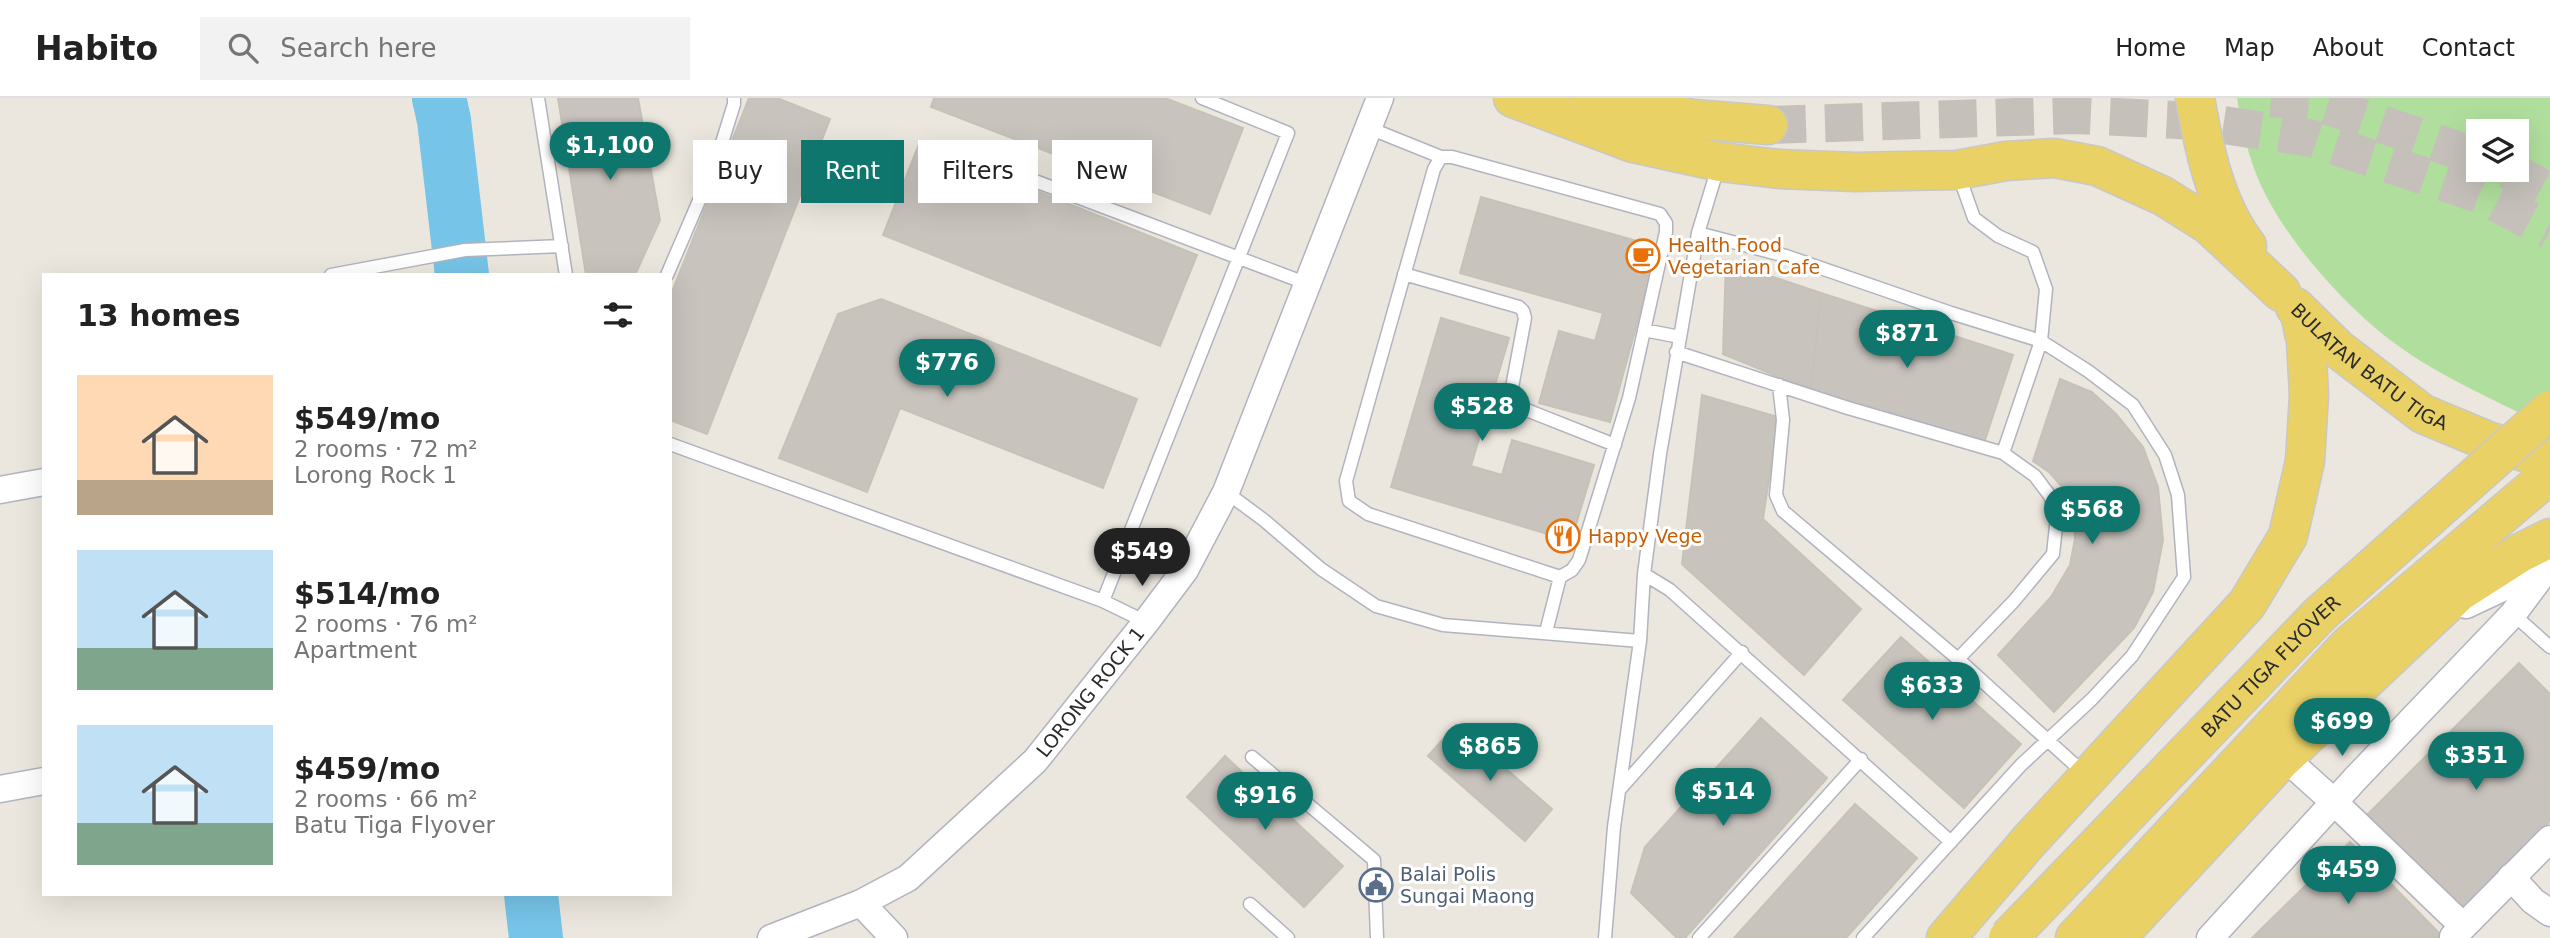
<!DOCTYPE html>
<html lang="en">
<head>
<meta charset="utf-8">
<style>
	body { margin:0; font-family:"DejaVu Sans",sans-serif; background:#f2f2f2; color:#222; height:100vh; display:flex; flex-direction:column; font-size:26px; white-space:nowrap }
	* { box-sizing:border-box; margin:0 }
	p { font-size:23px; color:#767676 }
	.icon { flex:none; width:38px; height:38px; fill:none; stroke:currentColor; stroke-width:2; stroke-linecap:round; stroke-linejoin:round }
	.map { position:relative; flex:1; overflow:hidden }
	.details { position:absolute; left:42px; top:175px; width:630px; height:623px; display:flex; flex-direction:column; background:#fff; border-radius:0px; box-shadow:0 7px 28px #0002 }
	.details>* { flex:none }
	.hud { position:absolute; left:693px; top:42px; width:665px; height:63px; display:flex; gap:14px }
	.fabs { position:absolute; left:2466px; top:21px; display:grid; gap:14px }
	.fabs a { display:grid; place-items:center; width:63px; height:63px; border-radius:0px; background:#fff; box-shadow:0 7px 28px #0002; font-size:35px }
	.price { position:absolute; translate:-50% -60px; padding:0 16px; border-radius:24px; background:#0f766e; color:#fff; font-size:23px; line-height:46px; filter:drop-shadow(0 2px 4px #0008) }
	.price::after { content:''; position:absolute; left:50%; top:42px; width:21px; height:16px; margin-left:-10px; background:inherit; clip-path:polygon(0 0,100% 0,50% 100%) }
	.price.selected { background:#222; color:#fff }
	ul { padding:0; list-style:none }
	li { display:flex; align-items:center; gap:21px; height:175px; padding:0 35px }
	li span { display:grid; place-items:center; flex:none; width:196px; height:140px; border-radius:0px; color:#555 }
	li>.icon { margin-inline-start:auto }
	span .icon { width:84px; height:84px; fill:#fffc; stroke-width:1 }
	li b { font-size:30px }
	h2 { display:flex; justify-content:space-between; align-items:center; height:84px; padding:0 35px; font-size:30px }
	.tag { padding:0 24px; border-radius:0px; background:#fff; box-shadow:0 7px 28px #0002; font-size:24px; line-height:63px }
	.tag.selected { background:#0f766e; color:#fff }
	header { display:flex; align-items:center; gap:42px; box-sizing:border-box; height:98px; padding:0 35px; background:#fff; border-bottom:2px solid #e0e0e0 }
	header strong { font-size:33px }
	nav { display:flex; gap:38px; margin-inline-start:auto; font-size:24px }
	.search { width:490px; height:63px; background:#f2f2f2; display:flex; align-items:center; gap:18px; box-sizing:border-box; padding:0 24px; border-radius:0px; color:#767676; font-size:26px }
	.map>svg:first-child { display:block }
	.green { fill:#b0df9d; fill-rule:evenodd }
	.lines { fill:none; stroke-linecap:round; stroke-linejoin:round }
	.river { stroke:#76c4e8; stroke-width:54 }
	.building { fill:#c8c3bd; stroke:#c7c2b7; stroke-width:2 }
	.primary-tunnel { stroke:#c5c1ba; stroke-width:38; stroke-dasharray:38 19; stroke-linecap:butt }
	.service-casing { stroke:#b1b3be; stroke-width:15 }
	.minor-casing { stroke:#b1b3be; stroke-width:29 }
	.primary-casing { stroke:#c8c8c8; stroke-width:41 }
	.service { stroke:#fff; stroke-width:12 }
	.minor { stroke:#fff; stroke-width:26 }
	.primary { stroke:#e9d166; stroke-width:38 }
	.primary-bridge-casing { stroke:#c8c8c8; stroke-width:41; stroke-linecap:butt }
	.primary-bridge { stroke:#e9d166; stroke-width:38 }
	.labels { text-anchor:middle; stroke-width:6; stroke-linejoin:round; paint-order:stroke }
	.food-label { font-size:19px; fill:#c56008; stroke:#fff; text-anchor:start }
	.street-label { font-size:19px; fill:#2b2b2b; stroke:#fff }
	.service-label { font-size:19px; fill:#4e5e75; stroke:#fff; text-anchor:start }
</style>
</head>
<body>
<header>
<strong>Habito</strong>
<div class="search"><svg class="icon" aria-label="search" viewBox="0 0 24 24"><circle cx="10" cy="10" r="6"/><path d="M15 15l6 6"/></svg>Search here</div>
<nav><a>Home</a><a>Map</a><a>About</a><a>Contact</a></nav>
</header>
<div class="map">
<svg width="2550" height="840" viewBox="0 0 2550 840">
	<rect width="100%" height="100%" fill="#ece7de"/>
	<path class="green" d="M 2237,0 L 2550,0 L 2550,330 C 2491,300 2425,273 2374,229 C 2329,190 2276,129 2255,73 C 2246,49 2241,25 2237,0 ZM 2478,33 L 2516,33 L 2516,72 L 2478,72 Z"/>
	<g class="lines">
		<path class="river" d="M 439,0 L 444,22 L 462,177
			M 531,796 L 536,840"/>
	</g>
	<path class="building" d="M 558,0 L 638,0 L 660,122 L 635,177 L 586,177 Z
		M 749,0 L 777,0 L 830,21 L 707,336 L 670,322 L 670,199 Z
		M 934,0 L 1165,0 L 1243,30 L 1210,116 L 931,9 Z
		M 919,46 L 1197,157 L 1160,248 L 883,137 Z
		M 1481,99 L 1658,149 L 1610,324 L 1539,305 L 1559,233 L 1595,243 L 1603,215 L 1460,175 Z
		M 1726,163 L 1821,195 L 1811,292 L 1723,256 Z
		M 1821,195 L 2013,257 L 1983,348 L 1811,292 Z
		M 881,201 L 1137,301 L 1103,390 L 900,310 L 867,394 L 779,360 L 838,216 Z
		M 1441,220 L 1509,240 L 1471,368 L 1502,377 L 1512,342 L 1594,367 L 1571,443 L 1391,389 Z
		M 2060,281 L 2092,294 L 2116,316 L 2143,349 L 2158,389 L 2163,442 L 2153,494 L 2134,530 L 2054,614 L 1998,557 L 2051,499 L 2070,467 L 2075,441 L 2074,416 L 2064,391 L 2050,375 L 2033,363 Z
		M 1702,297 L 1778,319 L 1763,421 L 1861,511 L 1804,577 L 1682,466 Z
		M 1901,539 L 2021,646 L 1964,710 L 1843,602 Z
		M 2519,565 L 2550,596 L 2550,723 L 2460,813 L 2365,719 Z
		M 1761,620 L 1827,680 L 1685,840 L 1677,840 L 1631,795 L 1645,749 Z
		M 1456,627 L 1552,711 L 1525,743 L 1428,658 Z
		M 1225,658 L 1343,768 L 1304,809 L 1187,699 Z
		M 1855,706 L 1917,760 L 1846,840 L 1734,840 Z
		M 2350,744 L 2443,839 L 2252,840 Z"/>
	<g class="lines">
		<path class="primary-tunnel" d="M 2271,0 L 2316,4 L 2478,59
			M 1768,27 L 2077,17 L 2197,23 L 2310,40 L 2479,96 L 2550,133
			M 2508,72 L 2550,94"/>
		<defs>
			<path id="service" d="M 538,0 L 566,177
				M 1369,30 L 1441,59 L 1452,59 L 1660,116 L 1666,125 L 1666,134 L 1629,300 L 1579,462 L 1572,472 L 1560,479 L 1546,534
				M 958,54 L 1308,186
				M 1441,59 L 1434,71 L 1346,383 L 1349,403 L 1368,416 L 1560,479
				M 1958,75 L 1974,120 L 1998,138 L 2033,154 L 2046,191 L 2041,243 L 2003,355
				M 1698,135 L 1786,158 L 1951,215 L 2041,243 L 2088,273 L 2133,307 L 2165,357 L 2178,397 L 2184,479 L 2132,558 L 2092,601 L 2021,667 L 1863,840
				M 1404,176 L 1519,209 L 1523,213 L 1525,220 L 1510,300 L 1514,307 L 1615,347
				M 331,177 L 465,152 L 562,148
				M 667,177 L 717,61 L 734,6 L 734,0
				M 1644,232 L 1680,239
				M 1676,254 L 1848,310 L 2003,355 L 2035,378 L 2050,398 L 2057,419 L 2053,456 L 2013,504 L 1958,561
				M 1779,287 L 1783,322 L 1776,397 L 1783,413 L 1958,561 L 2085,676
				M 670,346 L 1103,503 L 1146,524
				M 1226,394 L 1265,423 L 1321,471 L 1376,508 L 1443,527 L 1640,543
				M 1644,476 L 1670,492 L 1951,744
				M 1103,503 L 1288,35 L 1202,0
				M 2513,516 L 2550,549
				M 1252,659 L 1374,762 L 1377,840
				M 1620,691 L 1742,554
				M 1250,806 L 1288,840
				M 1605,840 L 1614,729 L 1640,543 L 1644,476 L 1660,356 L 1698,135 L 1719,66
				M 1699,840 L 1861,661"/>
			<g id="minor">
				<path d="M 0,392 L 44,384"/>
				<path d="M 2466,507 L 2545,470"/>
				<path d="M 2284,659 L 2334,704 L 2463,828"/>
				<path d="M 0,691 L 44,683"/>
				<path d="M 2511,779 L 2533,803 L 2550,815"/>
				<path d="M 861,805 L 894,840"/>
				<path d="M 2453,839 L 2550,741"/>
				<path id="s1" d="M 771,840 L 861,805 L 908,780 L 1035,663 L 1146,524 L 1185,472 L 1226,394 L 1380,0"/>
				<path d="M 2210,840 L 2357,679 L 2513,516 L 2548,469"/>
			</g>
			<g id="primary">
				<path d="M 1513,0 L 1633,45 L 1720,64 L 1779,71 L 1855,74 L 1957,72 L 2006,63 L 2054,60 L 2097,68 L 2163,98 L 2209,127 L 2281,194"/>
				<path d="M 1588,0 L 1693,21 L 1768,27"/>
				<path d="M 2195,0 C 2204,51 2215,106 2247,148"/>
				<path id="s2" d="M 2295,209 L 2338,251 L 2423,316 L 2488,343 L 2550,362"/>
				<path d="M 1946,840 L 2029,743 L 2247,506 L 2288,438 L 2305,363 L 2309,297 L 2306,243 L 2300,216"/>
				<path d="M 2075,840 L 2349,547 L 2550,376"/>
				<path d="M 2116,840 L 2279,664 L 2459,494 L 2520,455 L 2550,440"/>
			</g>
		</defs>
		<use href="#service" class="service-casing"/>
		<use href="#minor" class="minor-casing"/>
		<use href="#primary" class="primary-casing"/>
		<use href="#service" class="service"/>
		<use href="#minor" class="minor"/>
		<use href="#primary" class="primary"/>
		<defs>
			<g id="primary-bridge">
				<path id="s3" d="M 2008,840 L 2320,516 L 2550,312"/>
			</g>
		</defs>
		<use href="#primary-bridge" class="primary-bridge-casing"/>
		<use href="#primary-bridge" class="primary-bridge"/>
	</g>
	<defs>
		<symbol id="cafe-ring" viewBox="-11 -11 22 22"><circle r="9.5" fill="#fff" stroke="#e8710a" stroke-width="1.5"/><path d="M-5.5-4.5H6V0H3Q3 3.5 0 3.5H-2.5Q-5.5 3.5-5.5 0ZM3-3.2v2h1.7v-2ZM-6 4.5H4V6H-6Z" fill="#e8710a"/></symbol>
		<symbol id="restaurant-ring" viewBox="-11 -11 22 22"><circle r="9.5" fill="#fff" stroke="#e8710a" stroke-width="1.5"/><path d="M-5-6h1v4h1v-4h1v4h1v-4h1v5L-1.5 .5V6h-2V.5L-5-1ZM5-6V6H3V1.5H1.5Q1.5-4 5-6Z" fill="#e8710a"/></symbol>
		<symbol id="civic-ring" viewBox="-11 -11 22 22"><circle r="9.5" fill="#fff" stroke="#5c6f8a" stroke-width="1.5"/><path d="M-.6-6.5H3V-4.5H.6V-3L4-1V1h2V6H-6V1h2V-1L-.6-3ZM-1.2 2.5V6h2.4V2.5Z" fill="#5c6f8a"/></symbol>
	</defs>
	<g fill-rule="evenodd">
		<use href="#cafe-ring" x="1624" y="139" width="38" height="38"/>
		<use href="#restaurant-ring" x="1544" y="419" width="38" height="38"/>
		<use href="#civic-ring" x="1357" y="768" width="38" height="38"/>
	</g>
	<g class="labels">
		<g class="food-label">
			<text x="1668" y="154">Health Food<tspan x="1668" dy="22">Vegetarian Cafe</tspan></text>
			<text x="1588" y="445">Happy Vege</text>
		</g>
		<g class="street-label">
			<text dy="7" stroke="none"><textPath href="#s2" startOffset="96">BULATAN BATU TIGA</textPath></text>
			<text dy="7" stroke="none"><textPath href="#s3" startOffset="378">BATU TIGA FLYOVER</textPath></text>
			<text dy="7" stroke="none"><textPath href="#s1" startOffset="411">LORONG ROCK 1</textPath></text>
		</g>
		<g class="service-label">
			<text x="1400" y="783">Balai Polis<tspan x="1400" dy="22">Sungai Maong</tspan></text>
		</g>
	</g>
</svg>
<div class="fabs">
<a><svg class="icon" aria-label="layers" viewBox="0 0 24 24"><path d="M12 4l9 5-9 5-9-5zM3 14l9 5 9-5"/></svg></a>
</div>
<b class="price" style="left:610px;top:84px">$1,100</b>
<b class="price" style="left:1907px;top:272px">$871</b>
<b class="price" style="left:947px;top:301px">$776</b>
<b class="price" style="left:1482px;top:345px">$528</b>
<b class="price" style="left:2092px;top:448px">$568</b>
<b class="price selected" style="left:1142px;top:490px">$549</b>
<b class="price" style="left:1932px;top:624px">$633</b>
<b class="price" style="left:2342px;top:660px">$699</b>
<b class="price" style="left:1490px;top:685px">$865</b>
<b class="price" style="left:2476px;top:694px">$351</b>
<b class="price" style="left:1723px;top:730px">$514</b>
<b class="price" style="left:1265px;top:734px">$916</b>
<b class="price" style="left:2348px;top:808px">$459</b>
<div class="hud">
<a class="tag">Buy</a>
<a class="tag selected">Rent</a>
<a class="tag">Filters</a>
<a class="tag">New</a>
</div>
<section class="details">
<h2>13 homes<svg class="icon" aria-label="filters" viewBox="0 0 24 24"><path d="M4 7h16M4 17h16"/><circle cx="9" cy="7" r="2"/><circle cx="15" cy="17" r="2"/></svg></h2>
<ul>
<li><span style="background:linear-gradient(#ffd9b3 75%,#b9a48a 0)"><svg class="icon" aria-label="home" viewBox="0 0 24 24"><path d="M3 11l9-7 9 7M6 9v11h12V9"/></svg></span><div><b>$549/mo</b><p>2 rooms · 72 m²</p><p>Lorong Rock 1</p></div></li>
<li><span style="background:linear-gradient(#bfe0f5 70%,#7fa58c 0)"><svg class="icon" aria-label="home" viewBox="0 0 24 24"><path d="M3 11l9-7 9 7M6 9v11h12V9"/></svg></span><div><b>$514/mo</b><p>2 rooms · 76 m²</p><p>Apartment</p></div></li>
<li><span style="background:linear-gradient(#bfe0f5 70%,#7fa58c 0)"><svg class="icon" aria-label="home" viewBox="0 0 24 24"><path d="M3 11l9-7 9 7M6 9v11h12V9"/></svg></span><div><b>$459/mo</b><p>2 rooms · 66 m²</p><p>Batu Tiga Flyover</p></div></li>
</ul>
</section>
</div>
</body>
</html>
